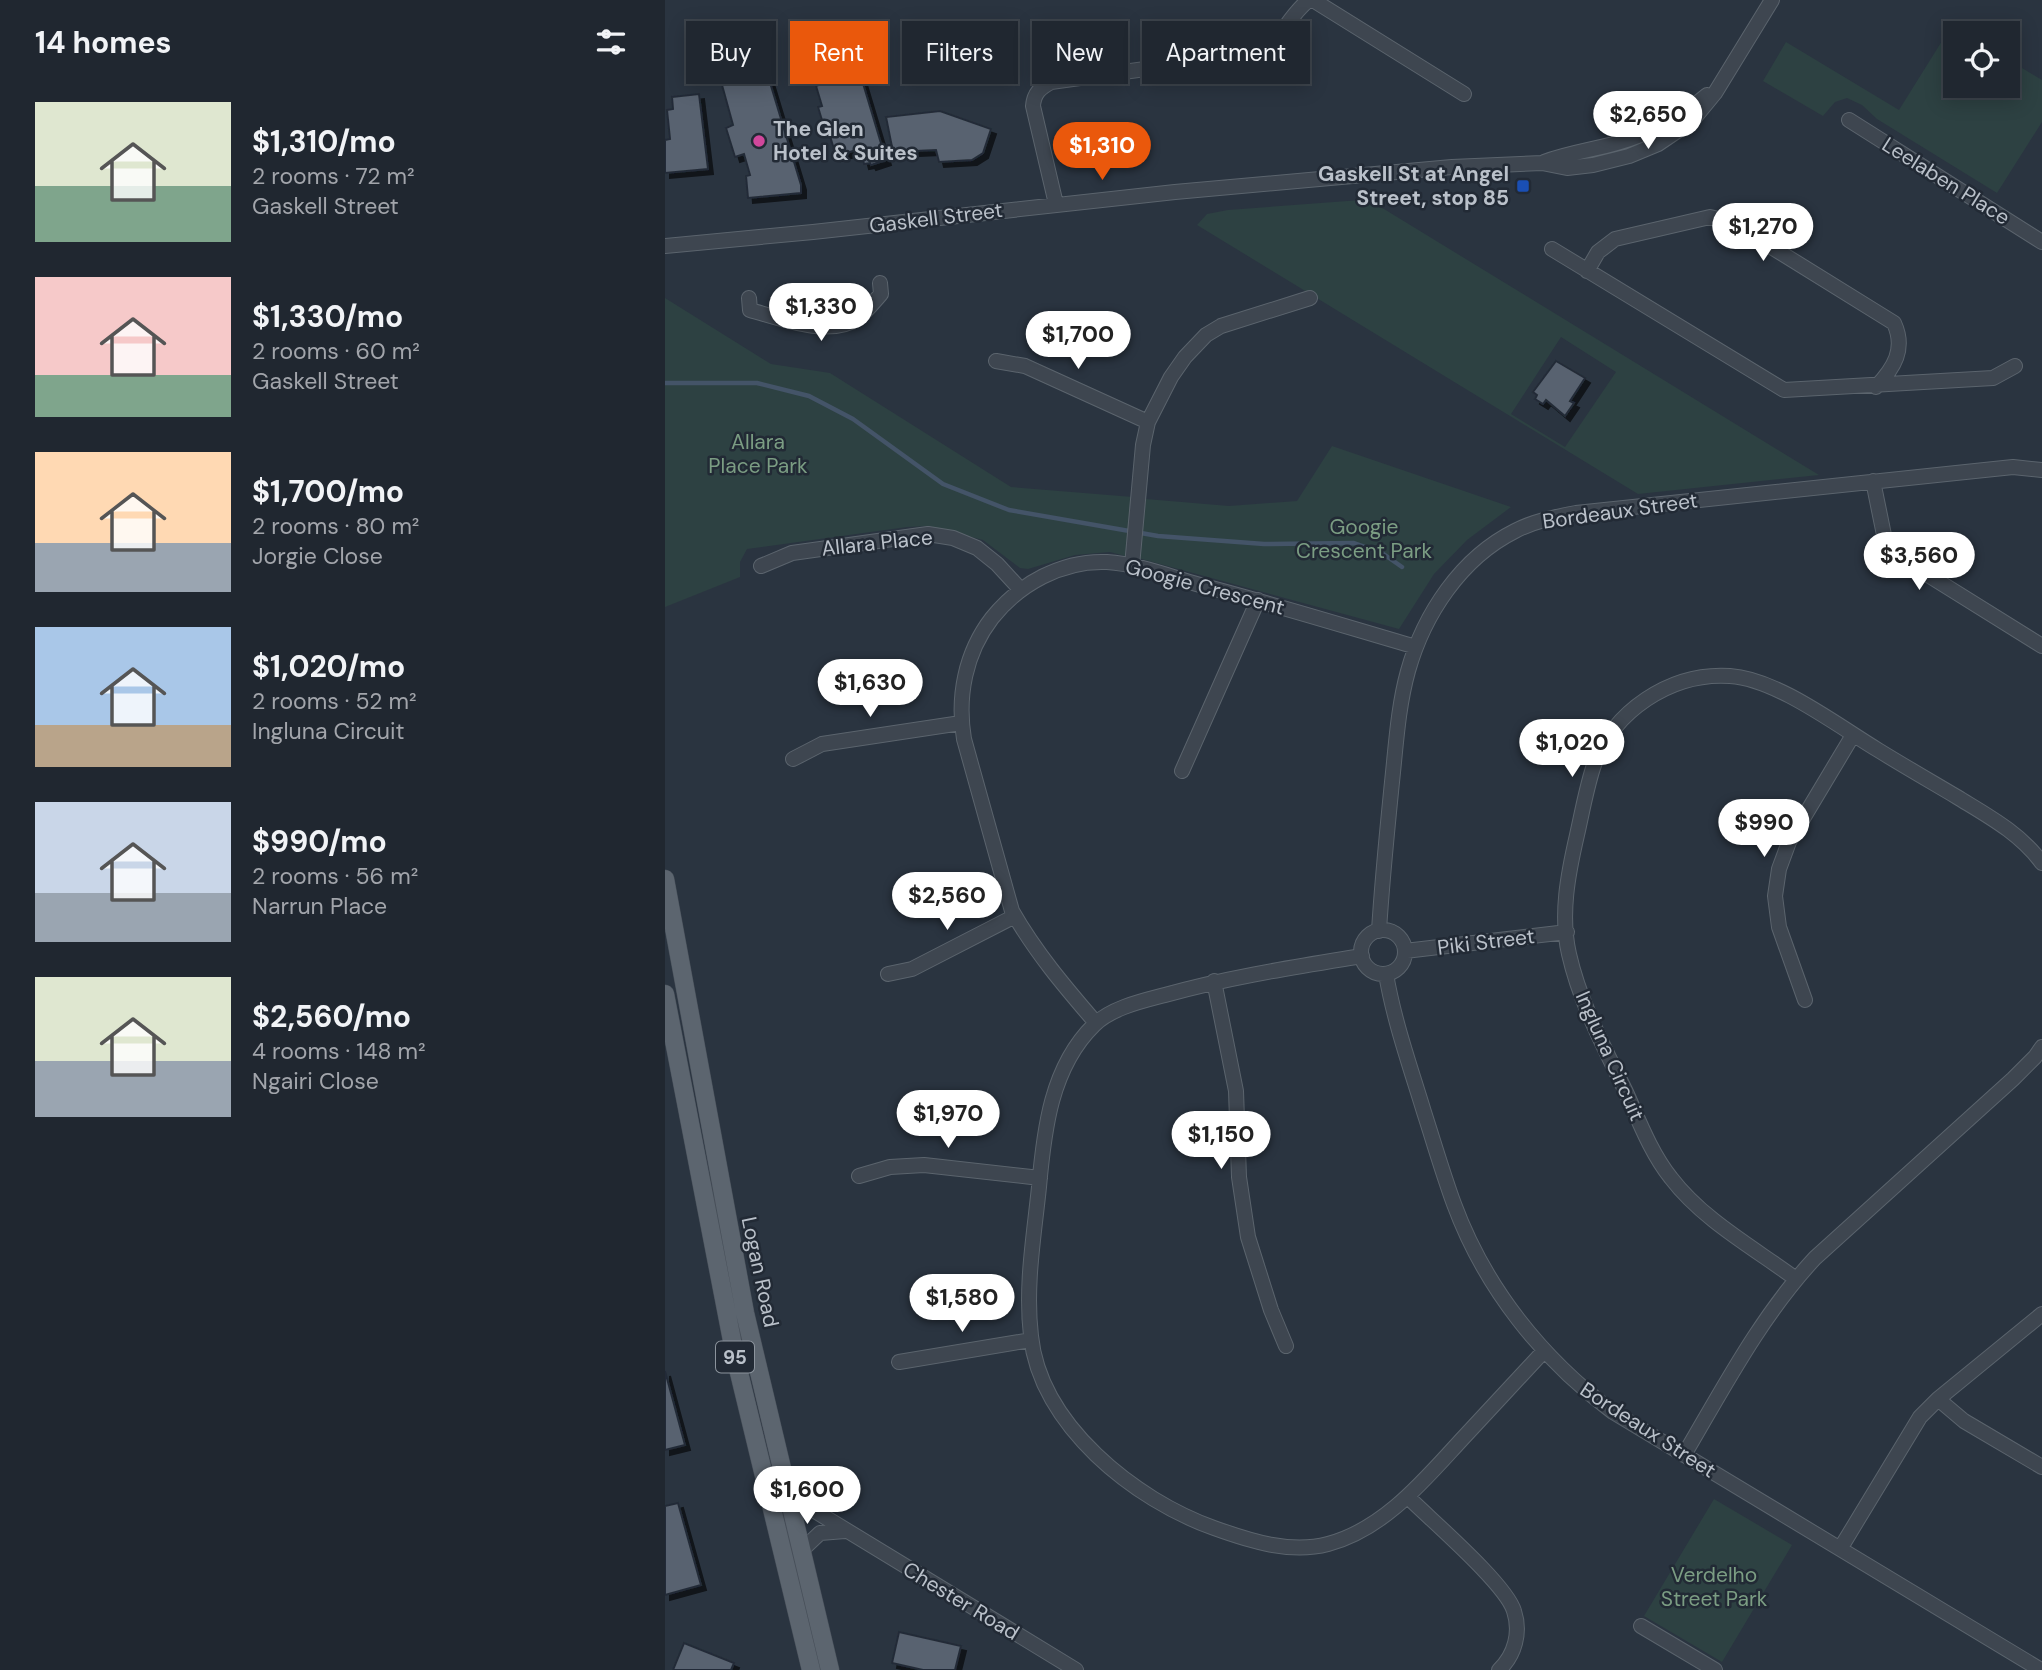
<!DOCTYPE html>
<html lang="en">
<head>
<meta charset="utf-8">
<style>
	body { margin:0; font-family:"DM Sans",sans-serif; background:#2d333c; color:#f1f3f6; height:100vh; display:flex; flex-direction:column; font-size:26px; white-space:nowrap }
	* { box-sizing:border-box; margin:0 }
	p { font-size:23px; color:#a2a5ab }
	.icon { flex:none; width:38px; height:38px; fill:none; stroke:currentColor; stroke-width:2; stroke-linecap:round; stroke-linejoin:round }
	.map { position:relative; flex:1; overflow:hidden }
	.details { display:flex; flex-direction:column; background:#202730; width:665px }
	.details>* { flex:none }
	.banner { position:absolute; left:21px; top:21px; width:665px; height:63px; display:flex; gap:14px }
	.controls { position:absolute; left:1278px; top:21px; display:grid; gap:14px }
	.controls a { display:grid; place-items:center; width:77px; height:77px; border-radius:0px; background:#202730; box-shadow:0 4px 18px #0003,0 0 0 2px #3d444c; font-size:35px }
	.price { position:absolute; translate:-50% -60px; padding:0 16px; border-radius:24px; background:#fff; color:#222; font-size:23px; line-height:46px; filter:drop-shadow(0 2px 4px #0008) }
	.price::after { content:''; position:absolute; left:50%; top:42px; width:21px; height:16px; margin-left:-10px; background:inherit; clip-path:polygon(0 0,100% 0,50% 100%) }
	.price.selected { background:#ea580c; color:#fff }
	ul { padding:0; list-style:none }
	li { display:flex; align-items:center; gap:21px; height:175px; padding:0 35px }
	li span { display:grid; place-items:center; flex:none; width:196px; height:140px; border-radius:0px; color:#555 }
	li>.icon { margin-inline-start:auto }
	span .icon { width:84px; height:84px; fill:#fffc; stroke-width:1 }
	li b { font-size:30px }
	h2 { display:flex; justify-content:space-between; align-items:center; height:84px; padding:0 35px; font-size:30px }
	.chip { padding:0 24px; border-radius:0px; background:#202730; box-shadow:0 4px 18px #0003,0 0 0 2px #3d444c; font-size:24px; line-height:63px }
	.chip.selected { background:#ea580c; color:#fff }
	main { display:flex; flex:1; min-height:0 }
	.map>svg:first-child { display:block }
	.green { fill:#2d4142; fill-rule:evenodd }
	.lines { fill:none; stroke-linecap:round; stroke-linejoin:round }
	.stream { stroke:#445468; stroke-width:4.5 }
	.building { fill:#58626f; stroke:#242c37; stroke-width:2; filter:url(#shadow) }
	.minor-casing { stroke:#5b646d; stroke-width:16 }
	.major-casing { stroke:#474f59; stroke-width:19 }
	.minor { stroke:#3e4650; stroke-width:14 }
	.major { stroke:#5c656f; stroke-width:18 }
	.hotel-dot { fill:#d1479c; stroke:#222a35; stroke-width:2.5 }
	.transit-dot { fill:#1a4fb4; stroke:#222a35; stroke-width:2.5 }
	.labels { text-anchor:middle; stroke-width:5; stroke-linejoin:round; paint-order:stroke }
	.shield { fill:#222a35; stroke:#8c949d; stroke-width:2 }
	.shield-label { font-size:19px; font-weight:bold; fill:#bac1ca }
	.poi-label { font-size:21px; font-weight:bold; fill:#bac1ca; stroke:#222a35; text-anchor:start }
	.street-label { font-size:21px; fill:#bac1ca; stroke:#222a35 }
	.park-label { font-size:21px; fill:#7b9d83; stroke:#222a35 }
</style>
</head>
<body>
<main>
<section class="details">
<h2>14 homes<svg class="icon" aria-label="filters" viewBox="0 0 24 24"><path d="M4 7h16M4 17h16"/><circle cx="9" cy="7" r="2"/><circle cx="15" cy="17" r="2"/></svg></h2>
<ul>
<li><span style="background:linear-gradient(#dfe7d0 60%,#7fa58c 0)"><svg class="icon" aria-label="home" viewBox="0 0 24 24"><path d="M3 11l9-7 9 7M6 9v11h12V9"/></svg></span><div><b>$1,310/mo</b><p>2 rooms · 72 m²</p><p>Gaskell Street</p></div></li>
<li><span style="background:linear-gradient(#f6c9c9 70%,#7fa58c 0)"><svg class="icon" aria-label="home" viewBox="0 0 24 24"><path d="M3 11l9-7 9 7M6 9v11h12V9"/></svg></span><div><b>$1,330/mo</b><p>2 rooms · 60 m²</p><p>Gaskell Street</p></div></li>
<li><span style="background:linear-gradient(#ffd9b3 65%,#9aa5b1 0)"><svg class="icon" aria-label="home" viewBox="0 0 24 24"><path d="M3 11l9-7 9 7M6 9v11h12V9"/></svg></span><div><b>$1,700/mo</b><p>2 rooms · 80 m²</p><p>Jorgie Close</p></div></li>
<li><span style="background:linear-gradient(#a9c7e8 70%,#b9a48a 0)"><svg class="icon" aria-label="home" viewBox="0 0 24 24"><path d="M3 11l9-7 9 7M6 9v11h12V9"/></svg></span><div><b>$1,020/mo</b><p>2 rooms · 52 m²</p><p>Ingluna Circuit</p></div></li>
<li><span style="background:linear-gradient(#c9d6e8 65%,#9aa5b1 0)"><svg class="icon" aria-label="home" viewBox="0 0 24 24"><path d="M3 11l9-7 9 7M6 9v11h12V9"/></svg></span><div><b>$990/mo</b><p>2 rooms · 56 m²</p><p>Narrun Place</p></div></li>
<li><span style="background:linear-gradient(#dfe7d0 60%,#9aa5b1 0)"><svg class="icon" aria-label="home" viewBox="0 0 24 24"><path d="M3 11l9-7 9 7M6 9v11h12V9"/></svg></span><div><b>$2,560/mo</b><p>4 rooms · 148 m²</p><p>Ngairi Close</p></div></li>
</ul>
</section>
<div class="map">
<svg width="1377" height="1670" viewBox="0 0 1377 1670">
	<defs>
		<filter id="shadow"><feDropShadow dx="5" dy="5" stdDeviation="0" flood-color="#0009"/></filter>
	</defs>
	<rect width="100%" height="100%" fill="#2a3440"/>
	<path class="green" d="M 1287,25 L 1301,33 L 1290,33 L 1290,86 L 1342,86 L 1342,59 L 1377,80 L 1377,122 L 1332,193 L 1212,119 L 1197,105 L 1182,98 L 1170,102 L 1158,116 L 1098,81 L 1121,42 L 1234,110 Z
		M 696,200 L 719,209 L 1154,475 L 973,494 L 532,225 L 542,214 L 563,210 ZM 896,337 L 951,372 L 900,447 L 846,414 Z
		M 0,298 L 106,364 L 165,373 L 346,487 L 468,497 L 464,557 L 445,552 L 410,555 L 363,569 L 355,568 L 318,540 L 264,526 L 242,527 L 82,549 L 75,562 L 75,577 L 0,607 Z
		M 667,446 L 846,507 L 802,540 L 769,574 L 734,629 L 473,558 L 481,499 L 564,506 L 632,501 Z
		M 1049,1499 L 1127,1545 L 1057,1662 L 979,1616 Z"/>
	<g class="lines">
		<path class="stream" d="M 0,383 L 92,383 L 144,396 L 188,419 L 278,484 L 344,510 L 493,536 L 599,544 L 689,543 L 717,553 L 737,567"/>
	</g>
	<path class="building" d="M 100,66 L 136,185 L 136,193 L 83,198 L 81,176 L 85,175 L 79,154 L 70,157 L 61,128 L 68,125 L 57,85 L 65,83 L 63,77 Z
		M 194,70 L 221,160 L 206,165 L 205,163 L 199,164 L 195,149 L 171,156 L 165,136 L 162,137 L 153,107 L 157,106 L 151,86 L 156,84 L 155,82 Z
		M 34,94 L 43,169 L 0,173 L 0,140 L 5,139 L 2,110 L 8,109 L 7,97 Z
		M 275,111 L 326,129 L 318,153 L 307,160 L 274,162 L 271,150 L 228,152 L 221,117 Z
		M 891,361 L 920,378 L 905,401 L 909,403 L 900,416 L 881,400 L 878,404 L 870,399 L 872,395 L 868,392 Z
		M 0,1371 L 20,1445 L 0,1450 Z
		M 13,1503 L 36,1585 L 0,1595 L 0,1506 Z
		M 234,1632 L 296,1646 L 290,1670 L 258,1670 L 227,1663 Z
		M 19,1643 L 69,1663 L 66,1670 L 8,1670 Z"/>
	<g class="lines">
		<defs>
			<path id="minor" d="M 648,0 L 799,94
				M 1184,120 L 1377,242
				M 879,162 C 903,153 927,150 952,143 C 985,134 1016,117 1042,95
				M 391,204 L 368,106 C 369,93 375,88 386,82 L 596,53 C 618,38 623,16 644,0
				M 0,246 L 148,232 L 510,192 L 787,167 L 877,163 L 902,168 L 928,165 L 964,156 L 993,144 L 1027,121 L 1050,93 L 1107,0
				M 887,249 L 1119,390 L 1328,378 L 1350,366
				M 922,271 L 933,252 L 950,239 L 1045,217 L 1066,222 L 1229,323 C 1241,349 1229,368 1211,387
				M 84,298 L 85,310 C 114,318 165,338 193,318 C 201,312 209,302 216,294 L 215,283
				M 331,361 L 360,366 L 483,422
				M 1208,481 L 1219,535 L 1231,555 L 1377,646
				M 96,566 L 127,553 L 263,534 L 288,538 L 312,548 L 332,564 L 355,589
				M 467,566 L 478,445 L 483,422 L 506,377 L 520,357 L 541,335 L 556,326 L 645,298
				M 128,759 L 157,744 L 296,723
				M 517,771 L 593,600
				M696 952a22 22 0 1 1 44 0a22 22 0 1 1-44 0Z
				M 714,931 C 717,881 722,832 727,782 C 731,745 733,707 743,671 C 759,614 796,558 850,531 C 869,521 890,517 911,513 L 1348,467 L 1377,470
				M 740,951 L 902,932
				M 697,956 C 630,967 564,977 500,995 C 477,1001 446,1008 429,1025 C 386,1067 379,1130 374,1187 C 369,1236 360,1286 366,1336 C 375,1425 470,1500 549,1528 C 585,1541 625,1554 663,1544 C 720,1529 761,1478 799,1437 C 825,1409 852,1380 878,1352
				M 223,974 L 247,969 L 350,916
				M 721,974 C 729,1021 745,1066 759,1112 C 769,1143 778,1174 789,1204 C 820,1288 877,1359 948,1412 L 1376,1670
				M 549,981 L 571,1091 L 574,1177 L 583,1237 L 606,1310 L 621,1346
				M 1140,1000 L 1114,927 L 1110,896 L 1114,869 L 1124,842 L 1188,735
				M 431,1023 C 400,987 371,953 347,911 L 299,739 C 292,697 300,653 327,618 C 354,584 397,560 442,562 C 473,564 506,577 535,585 C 608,604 679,626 751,647
				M 194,1176 L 225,1167 L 259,1165 L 375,1178
				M 1131,1279 C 1089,1248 1038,1220 1006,1178 C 986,1153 974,1121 961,1092 C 939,1047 915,1003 904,954 C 895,915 903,874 912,835 C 917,813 921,790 928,768 C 947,711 1006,672 1065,676 C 1112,679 1173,726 1213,750 C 1239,766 1265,781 1292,797 C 1323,816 1355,833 1377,863
				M 234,1362 L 366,1340
				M 1273,1399 L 1299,1421 L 1377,1467
				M 1019,1455 C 1059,1387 1096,1316 1150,1258 L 1348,1079 L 1370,1057 L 1377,1047
				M 122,1494 L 411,1670
				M 743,1497 C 766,1520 841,1584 849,1611 C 856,1632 850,1655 834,1670
				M 1175,1549 L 1255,1417 L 1273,1399 L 1377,1314
				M 136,1551 L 155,1533 L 180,1531
				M 976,1626 L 1050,1670"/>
			<path id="major" d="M 0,879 L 80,1313 L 165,1670
				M 0,994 L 70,1356 L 146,1670"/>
		</defs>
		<use href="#minor" class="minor-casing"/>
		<use href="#major" class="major-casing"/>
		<use href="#minor" class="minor"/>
		<use href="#major" class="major"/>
	</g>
	<circle class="hotel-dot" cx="94" cy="141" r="7"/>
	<rect class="transit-dot" x="851" y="179" width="14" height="14" rx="3.5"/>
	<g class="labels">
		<rect class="shield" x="51" y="1341.5" width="38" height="31" rx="5"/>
		<g class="shield-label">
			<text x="70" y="1364">95</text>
		</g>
		<g class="poi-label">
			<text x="108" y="136">The Glen<tspan x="108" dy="24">Hotel &amp; Suites</tspan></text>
			<text x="844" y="181" text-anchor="end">Gaskell St at Angel<tspan x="844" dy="24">Street, stop 85</tspan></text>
		</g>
		<g class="street-label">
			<text transform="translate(1281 181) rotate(32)" y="7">Leelaben Place</text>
			<text transform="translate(271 218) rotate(-7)" y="7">Gaskell Street</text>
			<text transform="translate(955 511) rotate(-8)" y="7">Bordeaux Street</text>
			<text transform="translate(212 543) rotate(-6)" y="7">Allara Place</text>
			<text transform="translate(540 587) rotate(15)" y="7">Googie Crescent</text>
			<text transform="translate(821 942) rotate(-7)" y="7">Piki Street</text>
			<text transform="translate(945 1056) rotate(66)" y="7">Ingluna Circuit</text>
			<text transform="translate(95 1272) rotate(78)" y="7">Logan Road</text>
			<text transform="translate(983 1430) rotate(33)" y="7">Bordeaux Street</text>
			<text transform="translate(296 1601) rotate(31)" y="7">Chester Road</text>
		</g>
		<g class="park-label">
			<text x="93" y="449">Allara<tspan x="93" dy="24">Place Park</tspan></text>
			<text x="699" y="534">Googie<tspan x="699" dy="24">Crescent Park</tspan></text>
			<text x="1049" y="1582">Verdelho<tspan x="1049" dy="24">Street Park</tspan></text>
		</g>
	</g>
</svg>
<div class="controls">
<a><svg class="icon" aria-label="locate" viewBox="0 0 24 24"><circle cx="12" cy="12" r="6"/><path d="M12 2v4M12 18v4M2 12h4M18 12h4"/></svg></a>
</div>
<b class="price" style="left:983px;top:151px">$2,650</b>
<b class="price selected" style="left:437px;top:182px">$1,310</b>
<b class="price" style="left:1098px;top:263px">$1,270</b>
<b class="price" style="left:156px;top:343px">$1,330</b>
<b class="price" style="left:413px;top:371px">$1,700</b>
<b class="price" style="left:1254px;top:592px">$3,560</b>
<b class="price" style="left:205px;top:719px">$1,630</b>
<b class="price" style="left:907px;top:779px">$1,020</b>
<b class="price" style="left:1099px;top:859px">$990</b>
<b class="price" style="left:282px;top:932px">$2,560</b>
<b class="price" style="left:283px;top:1150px">$1,970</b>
<b class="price" style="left:556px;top:1171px">$1,150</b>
<b class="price" style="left:297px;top:1334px">$1,580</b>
<b class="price" style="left:142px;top:1526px">$1,600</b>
<div class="banner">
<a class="chip">Buy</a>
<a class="chip selected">Rent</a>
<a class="chip">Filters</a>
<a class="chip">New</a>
<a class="chip">Apartment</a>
</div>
</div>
</main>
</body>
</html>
